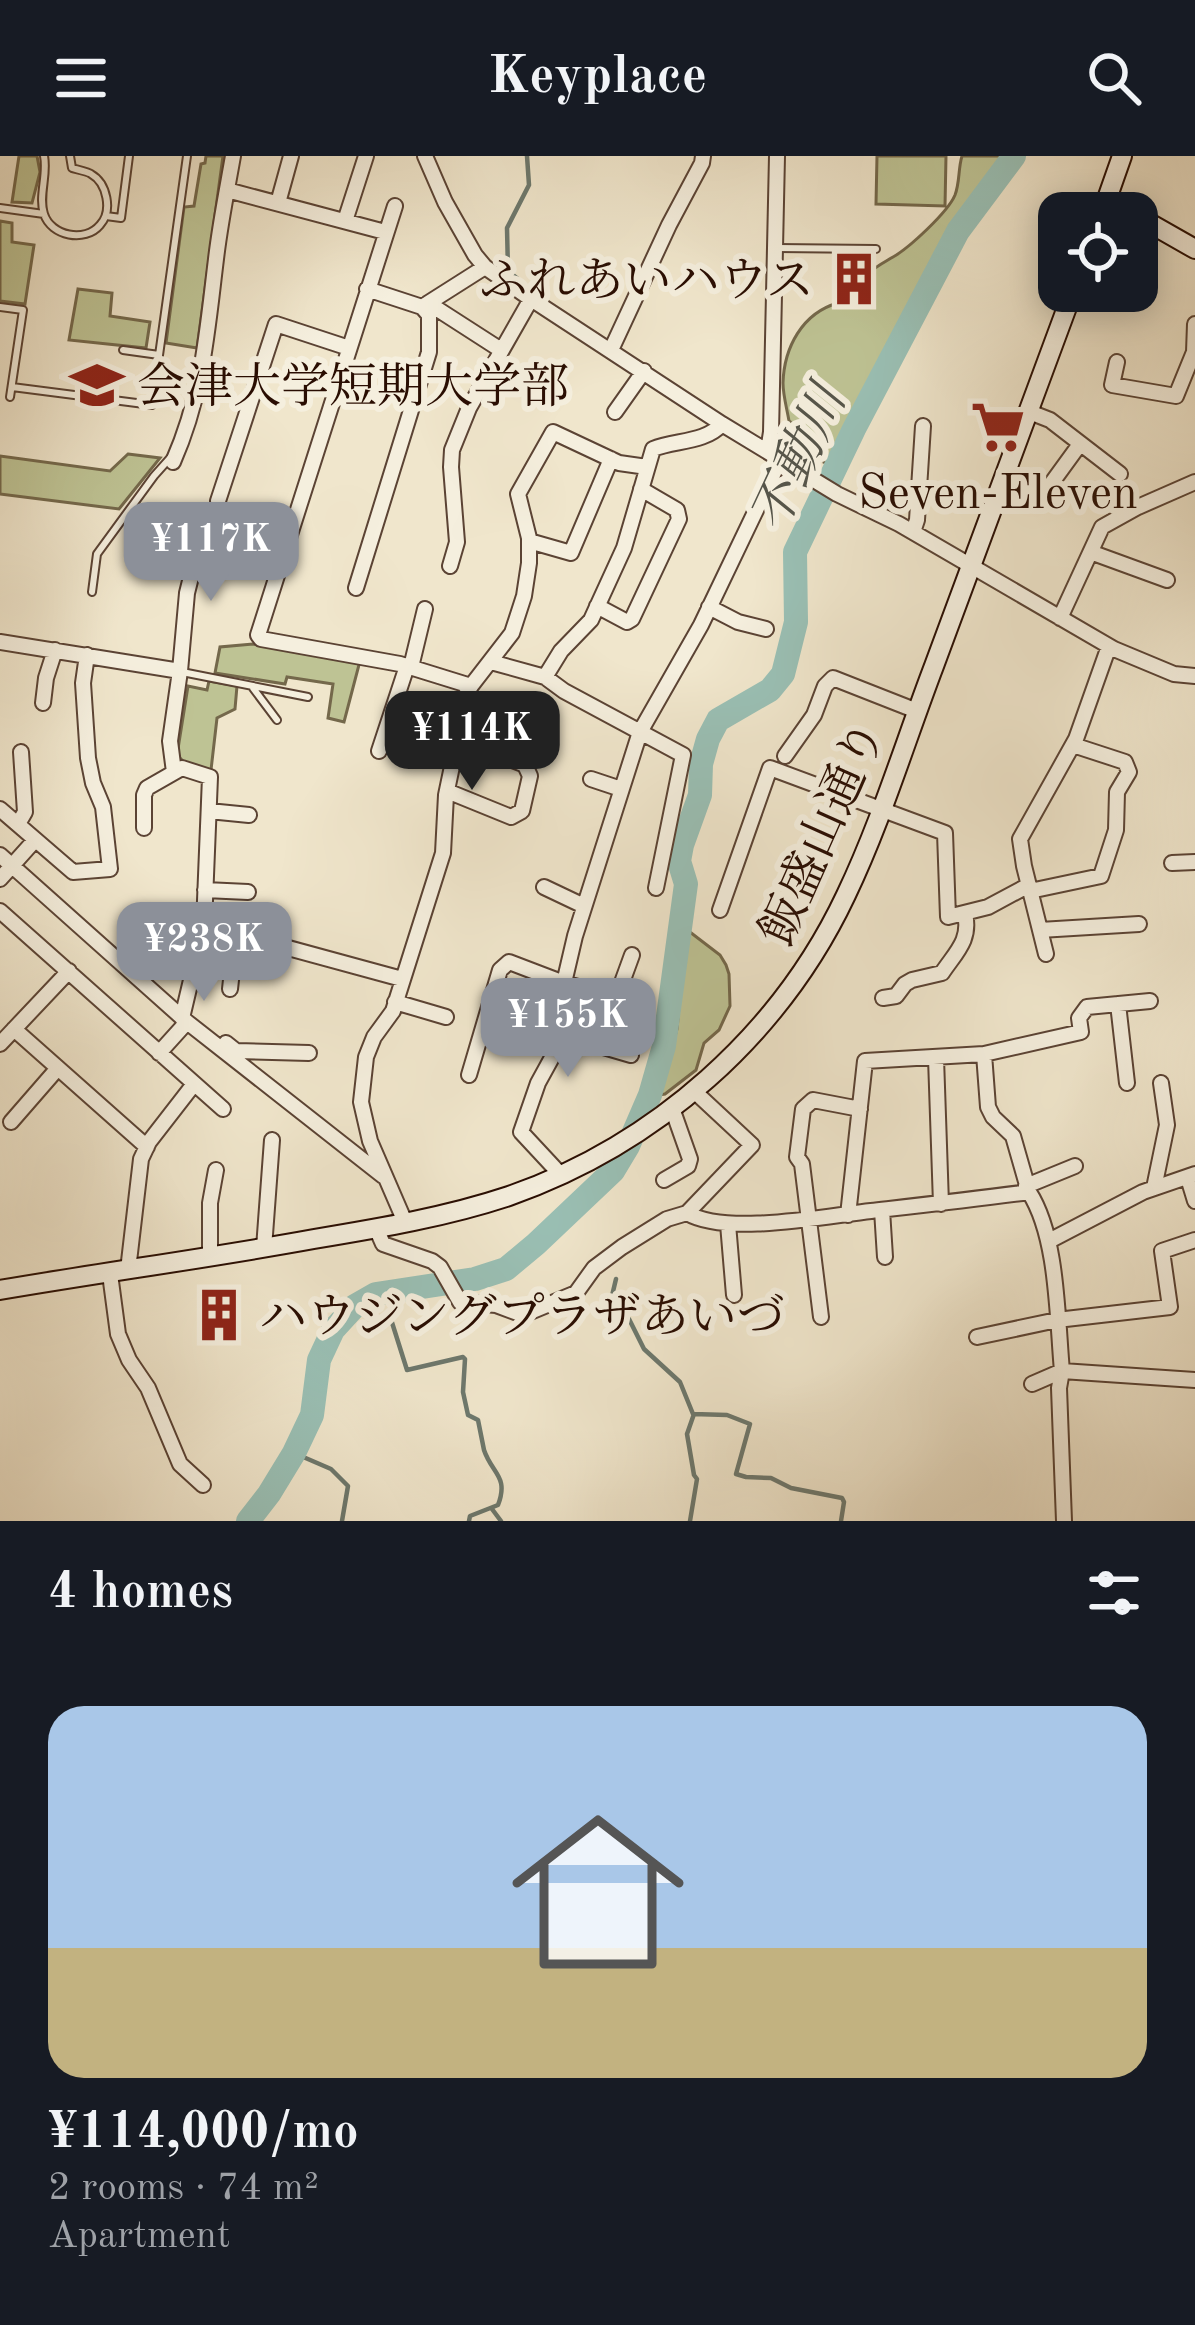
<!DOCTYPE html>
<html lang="en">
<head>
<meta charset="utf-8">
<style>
	body { margin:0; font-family:"Old Standard TT","Noto Serif JP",serif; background:#20242c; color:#f1f3f6; height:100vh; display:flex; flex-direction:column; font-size:45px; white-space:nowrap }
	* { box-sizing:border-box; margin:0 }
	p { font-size:39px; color:#9ea1a6 }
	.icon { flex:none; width:66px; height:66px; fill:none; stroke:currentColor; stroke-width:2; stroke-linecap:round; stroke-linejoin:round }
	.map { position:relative; height:1365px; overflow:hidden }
	.sheet { display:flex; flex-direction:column; background:#171b24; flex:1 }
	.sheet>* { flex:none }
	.tools { position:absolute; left:1038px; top:36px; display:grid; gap:24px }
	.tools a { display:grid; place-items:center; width:120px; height:120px; border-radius:24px; background:#171b24; box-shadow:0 6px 30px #0003; font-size:60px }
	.price { position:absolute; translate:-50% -102px; padding:0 27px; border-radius:24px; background:#8c9099; color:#fff; font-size:39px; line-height:78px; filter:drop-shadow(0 3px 6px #0008) }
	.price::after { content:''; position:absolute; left:50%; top:72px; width:36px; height:27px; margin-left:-18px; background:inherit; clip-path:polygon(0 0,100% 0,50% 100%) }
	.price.active { background:#222; color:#fff }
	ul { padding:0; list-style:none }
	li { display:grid; align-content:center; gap:24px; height:636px; padding:0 48px }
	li+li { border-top:3px solid #363941 }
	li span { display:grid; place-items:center; height:372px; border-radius:36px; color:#555 }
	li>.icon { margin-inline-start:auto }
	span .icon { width:216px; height:216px; fill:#fffc; stroke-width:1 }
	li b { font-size:51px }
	h2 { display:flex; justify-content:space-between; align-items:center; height:144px; padding:0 48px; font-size:51px }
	header { display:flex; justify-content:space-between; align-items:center; height:156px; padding:0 48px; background:#171b24; font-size:54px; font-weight:700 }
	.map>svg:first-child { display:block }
	.green { fill:#bec394; stroke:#74684b; stroke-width:3 }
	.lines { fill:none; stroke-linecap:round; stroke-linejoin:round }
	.stream { stroke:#6d786d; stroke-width:4.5 }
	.river { stroke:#9ac0b5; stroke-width:24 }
	.lane-casing { stroke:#5b4334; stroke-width:10 }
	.street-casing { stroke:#5b4334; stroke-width:18 }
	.secondary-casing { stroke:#290d02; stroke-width:22 }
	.lane { stroke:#f5efde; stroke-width:6 }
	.street { stroke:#f5efde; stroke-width:14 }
	.secondary { stroke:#f5efde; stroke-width:18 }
	.labels { text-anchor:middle; stroke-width:12; stroke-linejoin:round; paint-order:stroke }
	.poi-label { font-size:48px; fill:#290d02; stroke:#f5efde; text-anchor:start }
	.street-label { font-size:48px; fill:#290d02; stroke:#f5efde }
	.water-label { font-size:51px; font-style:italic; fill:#56554a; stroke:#f5efde }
</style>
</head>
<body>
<header><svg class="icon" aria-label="menu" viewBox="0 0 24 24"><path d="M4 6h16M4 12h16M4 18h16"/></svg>Keyplace<svg class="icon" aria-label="search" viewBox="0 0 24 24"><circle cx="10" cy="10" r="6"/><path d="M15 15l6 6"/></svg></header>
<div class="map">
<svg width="1195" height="1365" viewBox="0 0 1195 1365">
	<rect width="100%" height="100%" fill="#f0e6cc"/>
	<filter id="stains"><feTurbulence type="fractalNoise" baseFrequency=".00167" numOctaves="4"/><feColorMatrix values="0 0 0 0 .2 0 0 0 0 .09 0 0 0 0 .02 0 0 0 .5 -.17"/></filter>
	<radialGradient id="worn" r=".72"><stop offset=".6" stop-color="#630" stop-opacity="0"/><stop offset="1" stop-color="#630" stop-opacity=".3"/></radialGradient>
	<path class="green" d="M 19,0 L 37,0 L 40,16 L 32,47 L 12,46 Z
		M 206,0 L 223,0 L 197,192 L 166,187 L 184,51 L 194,50 L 201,8 L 205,7 Z
		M 877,0 L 946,0 L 945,50 L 876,48 Z
		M 962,0 L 1009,0 L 961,64 L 874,221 L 834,305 L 824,306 L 820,287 L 789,265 C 787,253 783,239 783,227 C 784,192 802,157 838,147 C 847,145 858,147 867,146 L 868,118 C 876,110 883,107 893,101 C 909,92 948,56 955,39 C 960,26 958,13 962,0 Z
		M 0,65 L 12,67 L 12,86 L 34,89 L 25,148 L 0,145 Z
		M 78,133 L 112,137 L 110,160 L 150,166 L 146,192 L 69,184 Z
		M 128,298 L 160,302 L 119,353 L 0,338 L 0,300 L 110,315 Z
		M 253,488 L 360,505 L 344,566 L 328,562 L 333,528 L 287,521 L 285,528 L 215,517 L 220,491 Z
		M 209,525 L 237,530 L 235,553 L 217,562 L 211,614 L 186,608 L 177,599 L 188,530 L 207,534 Z
		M 686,773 L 720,799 L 726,809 L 729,818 L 730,850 L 719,874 L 704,887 L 696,914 L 665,938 L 659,939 L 677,873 Z"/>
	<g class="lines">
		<path class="stream" d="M 518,123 L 508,115 L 507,72 L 529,29 L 527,0
			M 616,1123 L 611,1144 L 629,1163 L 644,1193 L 680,1226 L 693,1258 L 727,1259 L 750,1268 L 736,1318 L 746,1321 L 771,1322 L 791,1332 L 842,1342 L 844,1346 L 841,1365
			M 389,1157 L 407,1214 L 463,1201 L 465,1203 L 463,1236 L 468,1259 L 478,1264 C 480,1274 482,1284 484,1294 C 492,1318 509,1320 498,1349 L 470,1360 L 469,1365
			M 294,1297 L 331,1313 L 348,1330 L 342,1365
			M 492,1353 L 501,1365
			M 690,1365 L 697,1323 L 694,1319 L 687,1278 L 694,1258"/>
		<path class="river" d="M 248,1365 L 269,1338 L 294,1297 L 312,1259 L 319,1204 L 333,1174 L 355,1150 L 376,1138 L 475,1123 L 506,1113 L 536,1088 L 613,1015 L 628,990 L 650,939 L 664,890 L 686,728 L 679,705 L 682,689 L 700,639 L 701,608 L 708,583 L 718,564 L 770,534 L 783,518 L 796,466 L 795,396 L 854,273 L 958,75 L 1014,0"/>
		<defs>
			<path id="lane" d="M 44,0 C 48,19 38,40 44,58 C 51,80 85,87 100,69 C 113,55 107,27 91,18 C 89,16 75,13 72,12 L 70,0
				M 0,52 L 44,58
				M 106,60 L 121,62 L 129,0
				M 777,92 L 876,93
				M 0,151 L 23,154 L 10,241
				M 123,194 L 159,199
				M 12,231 L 152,249 L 187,0
				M 92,436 L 97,398 L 154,320 L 171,301
				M 182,516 L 308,541
				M 253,532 L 277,564"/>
			<path id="street" d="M 425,0 L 445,46 L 475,99 L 485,111 L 531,143 L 722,268 L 837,338 L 899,368 L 1114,493 L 1174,518 L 1195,520
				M 227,34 L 385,76
				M 278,47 L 291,0
				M 395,50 L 258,479 L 261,483 L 400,508 L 471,530
				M 345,65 L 366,0
				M 367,133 L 422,151 L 485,111
				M 428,147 L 501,194
				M 611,194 L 669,69 L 702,7 L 703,0
				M 1117,206 L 1112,229 L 1176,240 L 1194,196 L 1195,168
				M 1027,255 L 1050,264 L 1120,318
				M 615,256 L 644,215
				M 768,295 L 771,276 L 777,0
				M 173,306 C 203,238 207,176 216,103 C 220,68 227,34 233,0
				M 1048,332 L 1080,288
				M 218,345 L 276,168 L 349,192
				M 913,376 L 917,364 L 923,270
				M 529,385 L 571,397 L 611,303
				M 1093,397 L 1167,424
				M 450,410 L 457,386 L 451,311 L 452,294 L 469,252 L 531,143
				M 356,432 L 429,196 L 429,159 L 422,151
				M 597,450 L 627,466 L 632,463 L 679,363 L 677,354 L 641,333
				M 709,451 L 738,466 L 766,473
				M 1060,462 L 1102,371 L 1138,351 L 1195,326
				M 0,486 L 180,515 L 187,437 L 195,405
				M 491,506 L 545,521 L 564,535 L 683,599 L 656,732
				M 411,511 L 425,453
				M 545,521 L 561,495 L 591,464 L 624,392 L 653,293 C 675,284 705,287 722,268
				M 43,547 L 46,522 L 55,494
				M 379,595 L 407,510
				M 785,600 L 814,559 L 825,530 L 833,522 L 917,555
				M 174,616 L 170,585 L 180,515
				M 591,623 L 621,633
				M 447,635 L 511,661 L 522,655 L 530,620 L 525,609 L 454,581
				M 0,653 L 73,716 L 110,713 L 103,651 L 93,627 L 88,602 L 83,527 L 87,499
				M 209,655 L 249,659
				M 18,668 L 25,656 L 21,596
				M 144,672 L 144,639 L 147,632 L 182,612 L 210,621 L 204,769 L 182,862
				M 0,699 L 187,866 L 383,1020
				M 1172,707 L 1195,706
				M 0,723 L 35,684
				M 544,731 L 584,750
				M 205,734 L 248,736
				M 1030,735 L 1101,720 L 1116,674 L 1117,636 L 1129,616 L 1125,606 L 1073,589
				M 720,754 L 770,612 L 945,677 L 948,761 L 988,751 L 1029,729
				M 0,755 L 223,953
				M 204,769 L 402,823
				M 1040,774 L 1139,768
				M 1046,798 L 1024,710 L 1020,683 L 1076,583 L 1109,490
				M 564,827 L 575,780 L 640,576 L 701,469 L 780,304
				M 230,833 L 236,778
				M 883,842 L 896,840 L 905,828 L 912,824 L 942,817 C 956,796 971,784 965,758
				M 395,846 L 446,861
				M 1118,848 L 1127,927
				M 14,873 L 147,991
				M 566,880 L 631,899
				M 226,887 L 236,895 L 309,897
				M 0,888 L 69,815
				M 159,897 L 187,866
				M 984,898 L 1081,876 L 1079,862 L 1087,851 L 1150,845
				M 936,902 L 941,1048
				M 469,919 L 500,814 L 509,806 L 564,827 L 608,840 L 620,832 L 632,799
				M 11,966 L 58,912
				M 561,1019 L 521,976 L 538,927 L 589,834
				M 1188,1022 L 1195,1045
				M 664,1024 L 688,1010 L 690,1003 L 672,952
				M 1026,1030 L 1075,1010
				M 1154,1032 L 1167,969 L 1161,927
				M 882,1054 L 885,1101
				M 687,1057 C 726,1080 825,1060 871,1055 C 923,1049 976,1043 1029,1036 C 1058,1081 1057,1162 1062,1215 L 1059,1232 L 1064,1365
				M 848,1059 L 865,905 L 984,898 L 988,951 L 993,961 L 1013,980 L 1029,1036
				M 405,1066 L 370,985 L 361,946 L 366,901 L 374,881 L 393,855 L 443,697 L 446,639 L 455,596 L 453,567 L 455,556 L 471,530 L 512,477 L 524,440 L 529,407 L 529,382 L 518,338 L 553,276 L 619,307 L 647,311
				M 728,1068 L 734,1139
				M 376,1072 L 383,1088 L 432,1105 L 440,1111 L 460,1146 L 496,1149 L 523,1159 L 576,1137 L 594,1112 L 622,1091 L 667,1063 L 687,1057 L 752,989 L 694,935
				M 1049,1085 L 1143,1036 L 1195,1018
				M 264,1092 L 272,984
				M 210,1101 L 210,1047 L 216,1014
				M 128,1114 L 141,1003 L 149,986 L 194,928
				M 110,1118 L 118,1178 L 129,1204 L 148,1232 L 180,1308 L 203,1329
				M 821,1161 L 802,1008 L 797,1001 L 803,953 L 813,944 L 860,953
				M 977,1181 L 1057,1164 L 1170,1151 L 1162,1095 L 1195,1084
				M 1032,1228 L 1062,1215 L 1195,1224"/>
			<path id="secondary" d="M 1102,57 L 1122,0
				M 1137,60 L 1195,93
				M 0,1134 C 105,1116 210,1102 314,1083 C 380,1072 446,1061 509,1040 C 655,989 780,879 846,739 C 881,666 905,586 934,510 C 980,385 1026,260 1073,135"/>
		</defs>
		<use href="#lane" class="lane-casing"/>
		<use href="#street" class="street-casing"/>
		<use href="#secondary" class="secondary-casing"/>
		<use href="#lane" class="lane"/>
		<use href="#street" class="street"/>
		<use href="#secondary" class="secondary"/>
	</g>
	<defs>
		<symbol id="building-bare" viewBox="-9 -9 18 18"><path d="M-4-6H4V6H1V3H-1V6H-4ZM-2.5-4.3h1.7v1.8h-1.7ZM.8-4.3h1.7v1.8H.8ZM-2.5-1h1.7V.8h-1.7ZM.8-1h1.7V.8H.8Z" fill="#8f2418" stroke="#f5efde" stroke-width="2.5" paint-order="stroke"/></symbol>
		<symbol id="university-bare" viewBox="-9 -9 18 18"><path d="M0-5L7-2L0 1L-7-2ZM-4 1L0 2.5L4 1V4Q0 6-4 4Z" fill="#8f2418" stroke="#f5efde" stroke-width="2.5" paint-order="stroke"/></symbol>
		<symbol id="supermarket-bare" viewBox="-9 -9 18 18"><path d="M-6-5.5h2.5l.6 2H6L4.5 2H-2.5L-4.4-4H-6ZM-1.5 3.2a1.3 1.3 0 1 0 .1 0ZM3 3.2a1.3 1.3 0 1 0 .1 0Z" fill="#8f2418" stroke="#f5efde" stroke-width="2.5" paint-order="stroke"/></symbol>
	</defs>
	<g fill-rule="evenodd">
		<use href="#building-bare" x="816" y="85" width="76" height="76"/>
		<use href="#university-bare" x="59" y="191" width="76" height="76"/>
		<use href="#supermarket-bare" x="960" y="233" width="76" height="76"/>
		<use href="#building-bare" x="181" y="1121" width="76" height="76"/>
	</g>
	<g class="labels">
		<g class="poi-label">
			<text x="814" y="140" text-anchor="end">ふれあいハウス</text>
			<text x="137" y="246">会津大学短期大学部</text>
			<text x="998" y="352" text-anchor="middle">Seven-Eleven</text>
			<text x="259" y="1176">ハウジングプラザあいづ</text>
		</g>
		<g class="street-label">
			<text transform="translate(821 676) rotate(-66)" y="17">飯盛山通り</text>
		</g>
		<g class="water-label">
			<text transform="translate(797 302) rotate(-65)" y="18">不動川</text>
		</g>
	</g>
	<rect width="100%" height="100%" filter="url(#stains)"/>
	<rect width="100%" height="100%" fill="url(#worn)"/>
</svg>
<div class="tools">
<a><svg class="icon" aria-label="locate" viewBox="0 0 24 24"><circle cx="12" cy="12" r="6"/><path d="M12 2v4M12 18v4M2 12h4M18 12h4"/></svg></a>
</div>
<b class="price" style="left:211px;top:448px">¥117K</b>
<b class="price active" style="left:472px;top:637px">¥114K</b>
<b class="price" style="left:204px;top:848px">¥238K</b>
<b class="price" style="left:568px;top:924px">¥155K</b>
</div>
<section class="sheet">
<h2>4 homes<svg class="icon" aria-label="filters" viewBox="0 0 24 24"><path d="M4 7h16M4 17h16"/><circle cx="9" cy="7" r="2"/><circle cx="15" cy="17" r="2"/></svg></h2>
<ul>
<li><span style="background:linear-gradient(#a9c7e8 65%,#c2b280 0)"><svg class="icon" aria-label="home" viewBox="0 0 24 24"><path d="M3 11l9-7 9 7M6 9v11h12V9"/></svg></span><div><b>¥114,000/mo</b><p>2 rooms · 74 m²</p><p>Apartment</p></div></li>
</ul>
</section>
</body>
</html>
